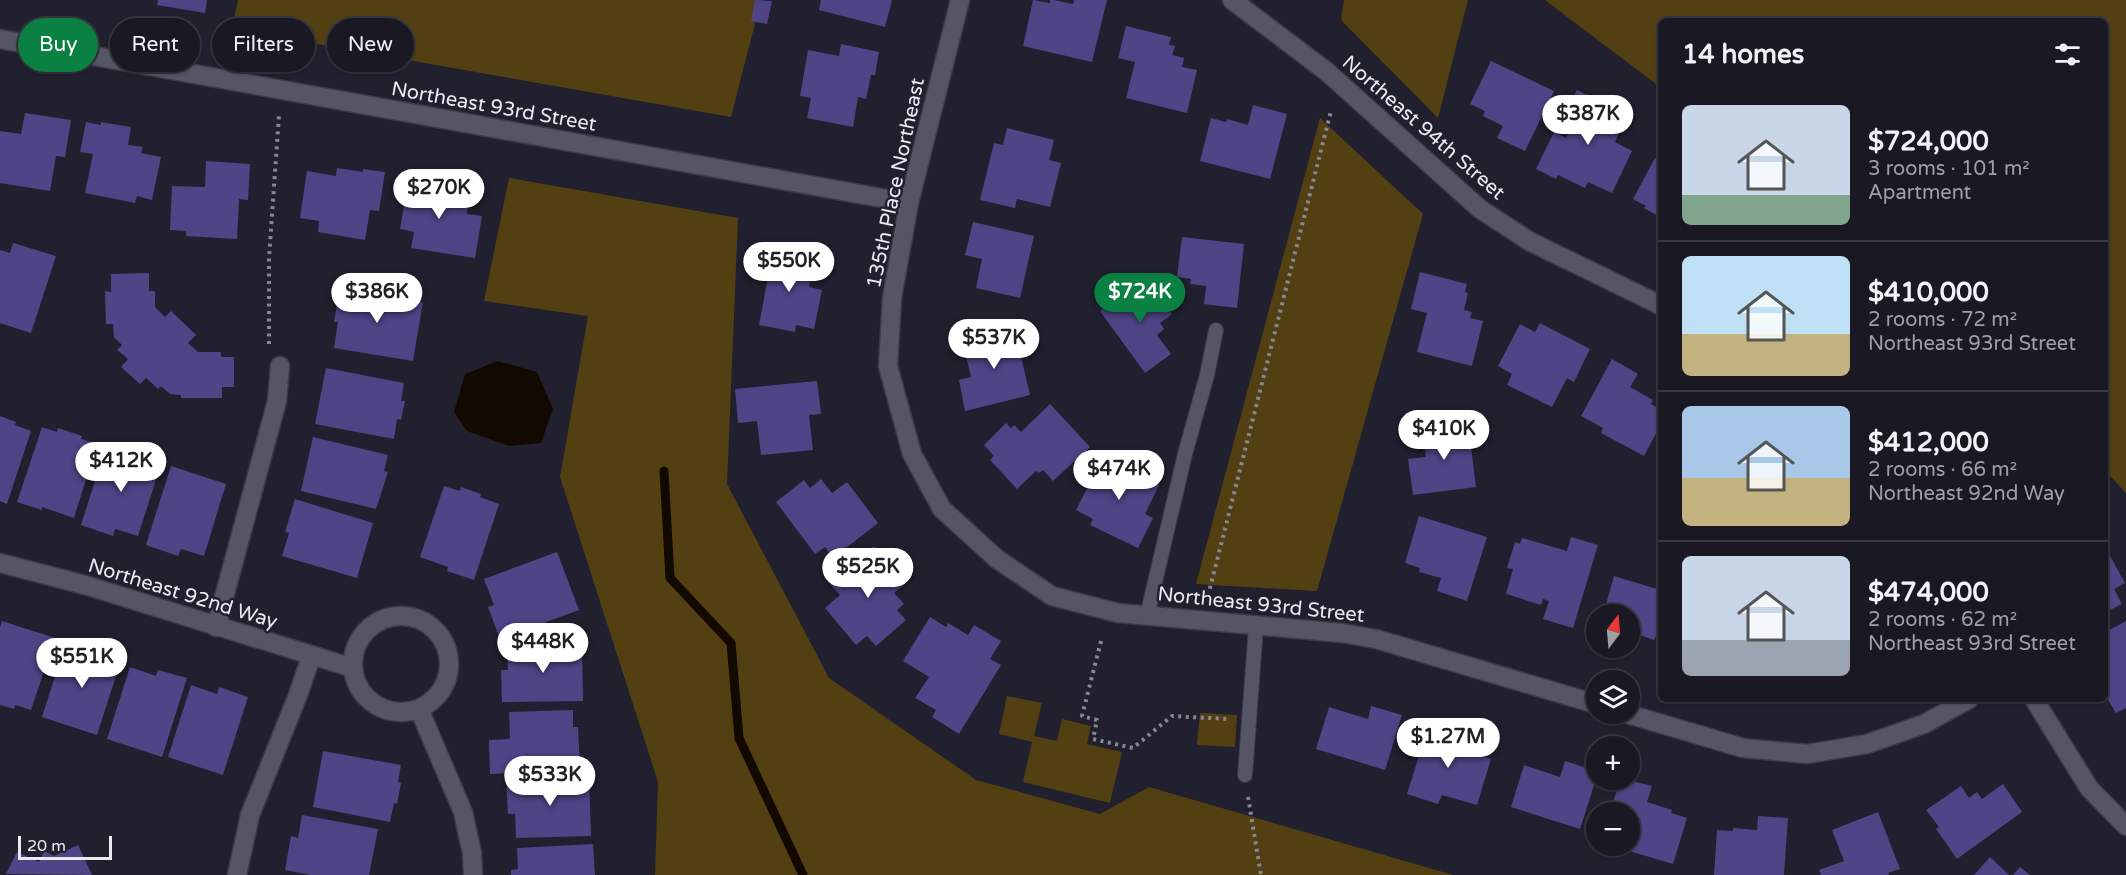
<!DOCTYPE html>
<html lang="en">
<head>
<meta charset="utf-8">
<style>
	body { margin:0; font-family:"Varela Round",sans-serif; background:#262530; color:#f1f3f6; height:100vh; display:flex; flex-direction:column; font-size:22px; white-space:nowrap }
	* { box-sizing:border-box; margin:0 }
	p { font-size:20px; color:#9fa0a6 }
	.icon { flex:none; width:33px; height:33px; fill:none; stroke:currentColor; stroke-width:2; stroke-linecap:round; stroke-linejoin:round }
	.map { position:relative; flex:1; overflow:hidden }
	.side { position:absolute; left:1658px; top:18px; width:450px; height:684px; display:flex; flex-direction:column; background:#191823; border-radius:9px; box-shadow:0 2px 4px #0004,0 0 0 2px #373741 }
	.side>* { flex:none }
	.banner { position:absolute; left:18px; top:18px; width:570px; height:54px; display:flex; gap:12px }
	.needle { width:39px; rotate:16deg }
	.buttons { position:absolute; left:1586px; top:604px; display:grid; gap:12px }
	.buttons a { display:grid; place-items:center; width:54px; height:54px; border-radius:50%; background:#191823; box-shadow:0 2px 4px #0004,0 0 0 2px #373741; font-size:30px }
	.scale { position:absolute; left:18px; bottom:15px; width:94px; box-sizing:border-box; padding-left:6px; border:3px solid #ebebf5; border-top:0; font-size:16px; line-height:21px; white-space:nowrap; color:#ebebf5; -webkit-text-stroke:4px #21202f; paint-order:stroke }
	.price { position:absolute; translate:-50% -51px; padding:0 14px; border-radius:21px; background:#fff; color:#222; font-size:20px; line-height:39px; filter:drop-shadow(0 2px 3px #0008) }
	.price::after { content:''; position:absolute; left:50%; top:36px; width:18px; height:14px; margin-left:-9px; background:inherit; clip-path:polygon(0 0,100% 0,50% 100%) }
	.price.active { background:#0b8043; color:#fff }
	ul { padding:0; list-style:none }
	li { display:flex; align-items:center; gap:18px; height:150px; padding:0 24px }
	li+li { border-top:2px solid #373741 }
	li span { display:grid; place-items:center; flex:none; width:168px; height:120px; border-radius:9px; color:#555 }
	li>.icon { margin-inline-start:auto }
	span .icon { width:72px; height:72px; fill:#fffc; stroke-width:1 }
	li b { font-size:26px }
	h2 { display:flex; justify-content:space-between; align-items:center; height:72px; padding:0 24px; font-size:26px }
	.pill { padding:0 21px; border-radius:27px; background:#191823; box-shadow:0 2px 4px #0004,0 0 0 2px #373741; font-size:21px; line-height:54px }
	.pill.active { background:#0b8043; color:#fff }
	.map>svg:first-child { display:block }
	.green { fill:#534012 }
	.water { fill:#120900 }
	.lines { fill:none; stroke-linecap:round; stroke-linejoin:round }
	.stream { stroke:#120900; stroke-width:9 }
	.building { fill:#4f4486 }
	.lane-casing { stroke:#3c3b48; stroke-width:16 }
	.street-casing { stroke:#3c3b48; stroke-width:21 }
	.path { stroke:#878693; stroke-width:4; stroke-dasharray:3 4.5; stroke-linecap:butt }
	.lane { stroke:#565566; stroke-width:14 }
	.street { stroke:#565566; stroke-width:18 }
	.labels { text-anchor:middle; stroke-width:5; stroke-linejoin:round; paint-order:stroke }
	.street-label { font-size:20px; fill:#ebebf5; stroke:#21202f }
</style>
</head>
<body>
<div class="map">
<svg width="2126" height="875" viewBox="0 0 2126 875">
	<rect width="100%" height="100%" fill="#21202f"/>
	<path class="green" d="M 238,0 L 761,0 L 731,117 L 232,29 Z
		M 1344,0 L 1468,0 L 1438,118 L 1341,20 Z
		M 1545,0 L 2126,0 L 2126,493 L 2104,469 L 2104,21 L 1660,21 L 1660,87 Z
		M 1320,118 L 1423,214 L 1317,591 L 1196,584 Z
		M 509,178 L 738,218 L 727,484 L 829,678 L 976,780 L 1100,814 L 1149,787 L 1453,875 L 655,875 L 658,782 L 560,477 L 588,316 L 484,301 Z
		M 1007,696 L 1042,703 L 1034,736 L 1057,741 L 1062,719 L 1091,726 L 1087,744 L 1122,752 L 1110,803 L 1023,782 L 1032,742 L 999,734 Z
		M 1200,713 L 1237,715 L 1235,747 L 1197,745 Z"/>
	<path class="water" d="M 498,361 L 537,372 L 553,409 L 541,443 L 509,446 L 467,431 L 454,412 L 465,374 Z"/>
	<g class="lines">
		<path class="stream" d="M 664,471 L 670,578 L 731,643 L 739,738 L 803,875"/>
	</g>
	<path class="building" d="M 158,0 L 207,0 L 205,13 L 157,5 Z
		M 755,0 L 772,1 L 767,24 L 751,21 Z
		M 821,0 L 892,0 L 885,27 L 819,10 Z
		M 1033,0 L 1050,3 L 1050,0 L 1054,0 L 1073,4 L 1074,0 L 1107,0 L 1092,62 L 1023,46 Z
		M 1126,26 L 1171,37 L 1169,45 L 1175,46 L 1172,55 L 1184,58 L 1182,67 L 1197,70 L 1187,113 L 1126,98 L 1135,62 L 1118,58 Z
		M 841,44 L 879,52 L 875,75 L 871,75 L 866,99 L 858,97 L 853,127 L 807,118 L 811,98 L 800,96 L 808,50 L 839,56 Z
		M 1491,61 L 1554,91 L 1525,151 L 1497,138 L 1503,126 L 1483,116 L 1485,111 L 1470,104 Z
		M 1577,90 L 1624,113 L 1616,129 L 1620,131 L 1615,142 L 1632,151 L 1612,193 L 1588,182 L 1585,188 L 1558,175 L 1556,179 L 1536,169 L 1554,132 L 1566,138 L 1574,121 L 1564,116 Z
		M 1253,105 L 1287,114 L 1270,179 L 1200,161 L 1211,118 L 1226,122 L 1227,119 L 1248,125 Z
		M 25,113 L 71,120 L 65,157 L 56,156 L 50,191 L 0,183 L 0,131 L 21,134 Z
		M 86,122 L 101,125 L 101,122 L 131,127 L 128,145 L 143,147 L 141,153 L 161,157 L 152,200 L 137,196 L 135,203 L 85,193 L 93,154 L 80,152 Z
		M 1007,128 L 1054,140 L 1049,160 L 1061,163 L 1050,207 L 1017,199 L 1015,208 L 980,200 L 994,143 L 1003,145 Z
		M 1655,158 L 1660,161 L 1660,217 L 1644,208 L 1646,206 L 1633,199 Z
		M 206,161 L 250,164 L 248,200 L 239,199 L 237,239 L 186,236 L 186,231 L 170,230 L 172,186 L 205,187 Z
		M 337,168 L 363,172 L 363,169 L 385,172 L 379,211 L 370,210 L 365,240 L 318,232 L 319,221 L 300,218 L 307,171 L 336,176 Z
		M 409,177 L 444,183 L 443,190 L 457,192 L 455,203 L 468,205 L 467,214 L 482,216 L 475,258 L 411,248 L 414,232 L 400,229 Z
		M 973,222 L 1034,236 L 1020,298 L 976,288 L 982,259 L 965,255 Z
		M 1182,237 L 1244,244 L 1237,308 L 1204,304 L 1206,286 L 1190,284 L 1191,279 L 1177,277 Z
		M 13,243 L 56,256 L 31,333 L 0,323 L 0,250 L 10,253 Z
		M 774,245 L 807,251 L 802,276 L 811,278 L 809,287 L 822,290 L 814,329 L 796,325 L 795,332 L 759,325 Z
		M 1420,272 L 1467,284 L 1465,292 L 1468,293 L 1464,310 L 1472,312 L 1470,318 L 1483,321 L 1472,366 L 1417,352 L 1427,313 L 1411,309 Z
		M 149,273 L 149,291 L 155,291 L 155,307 L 165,317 L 171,311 L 196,335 L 188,343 L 198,352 L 221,352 L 221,357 L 234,357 L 234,387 L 222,387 L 222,398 L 181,398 L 181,395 L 170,394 L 161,386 L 158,389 L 146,378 L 140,384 L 121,367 L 128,359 L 117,350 L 122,345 L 114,337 L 113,324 L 106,324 L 105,291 L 111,292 L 111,274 Z
		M 1148,281 L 1172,314 L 1160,323 L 1164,329 L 1157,335 L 1171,354 L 1145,373 L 1100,311 L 1130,289 L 1132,292 Z
		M 340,288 L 423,302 L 413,361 L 334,348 L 338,322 L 334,322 Z
		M 1540,323 L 1590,349 L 1574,382 L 1567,378 L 1552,407 L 1507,385 L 1512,374 L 1498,366 L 1520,324 L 1535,332 Z
		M 1014,326 L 1030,395 L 965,411 L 959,380 L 971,377 L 966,356 L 971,355 L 966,336 Z
		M 1612,359 L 1638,374 L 1630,387 L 1653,400 L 1651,404 L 1660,409 L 1660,426 L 1644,456 L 1601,433 L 1603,428 L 1581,416 Z
		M 326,368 L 404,383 L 401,401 L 405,401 L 401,420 L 397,419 L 394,439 L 315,424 Z
		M 817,381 L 821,414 L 809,415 L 813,450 L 761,455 L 757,421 L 738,423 L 735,389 Z
		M 1050,404 L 1090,447 L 1053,481 L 1043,470 L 1039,473 L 1036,471 L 1017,489 L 990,460 L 994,456 L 984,445 L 1006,423 L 1011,428 L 1014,425 L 1021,432 Z
		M 0,416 L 16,422 L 15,425 L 31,431 L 7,504 L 0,501 Z
		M 1468,422 L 1476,487 L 1413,495 L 1408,459 L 1426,457 L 1422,428 Z
		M 42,427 L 57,432 L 58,428 L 82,436 L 81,439 L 97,444 L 74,518 L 42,507 L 42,510 L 17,502 Z
		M 313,437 L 388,455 L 384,471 L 388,472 L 376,509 L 301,491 Z
		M 106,446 L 161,464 L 138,536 L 115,529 L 113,536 L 81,525 Z
		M 1105,453 L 1149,475 L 1147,479 L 1159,485 L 1145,514 L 1153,518 L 1138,548 L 1090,525 L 1093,519 L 1076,510 Z
		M 171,466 L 226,484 L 204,556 L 181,549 L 178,556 L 146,545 Z
		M 821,479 L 832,493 L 847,482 L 878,523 L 833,558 L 825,547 L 815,554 L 776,502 L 804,480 L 810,488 Z
		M 444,486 L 460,491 L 461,487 L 481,494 L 480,497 L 499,504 L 474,580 L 447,571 L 448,567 L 420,557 Z
		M 295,499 L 373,523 L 357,578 L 282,556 L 289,533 L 285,532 Z
		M 1419,516 L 1487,537 L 1467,601 L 1437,591 L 1441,578 L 1419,572 L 1420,568 L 1405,563 Z
		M 1571,537 L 1598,545 L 1573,628 L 1543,619 L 1549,601 L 1543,599 L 1541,605 L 1506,594 L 1513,569 L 1507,568 L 1515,542 L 1520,544 L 1522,538 L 1567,551 Z
		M 2104,545 L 2125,583 L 2114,589 L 2122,604 L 2104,613 Z
		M 874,546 L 906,583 L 894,593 L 904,604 L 897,610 L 906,620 L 876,646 L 867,636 L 856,645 L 825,608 L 840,595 L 830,584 Z
		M 557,552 L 579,610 L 500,639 L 488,607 L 494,605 L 484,579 Z
		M 1614,576 L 1660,590 L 1660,637 L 1656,636 L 1654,640 L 1631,632 L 1629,637 L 1629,615 L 1603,615 Z
		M 930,617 L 946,627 L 948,623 L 968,635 L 974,625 L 1001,641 L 990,659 L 1001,665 L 959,734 L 932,717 L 936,710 L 915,698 L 929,677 L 903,661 Z
		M 2,621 L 55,638 L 31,710 L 15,705 L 14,709 L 0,705 L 0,627 Z
		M 2126,621 L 2126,708 L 2116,713 L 2104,693 L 2104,666 L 2109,664 L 2104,657 L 2104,649 L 2107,647 L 2104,642 L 2104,633 Z
		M 582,644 L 583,701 L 502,702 L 501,670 L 508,670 L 507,646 Z
		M 65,645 L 91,654 L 93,648 L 122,657 L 97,735 L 42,717 Z
		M 130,667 L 156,676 L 158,670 L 187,678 L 162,757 L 107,739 Z
		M 191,685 L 217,694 L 219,687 L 248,697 L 223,775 L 168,757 Z
		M 1371,706 L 1402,715 L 1385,770 L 1316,749 L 1329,707 L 1368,719 Z
		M 573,710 L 573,727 L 578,727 L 580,770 L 490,774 L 489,740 L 510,739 L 509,712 Z
		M 1430,721 L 1459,731 L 1454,745 L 1478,752 L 1477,755 L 1491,759 L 1477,805 L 1442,795 L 1438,804 L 1407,794 Z
		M 323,751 L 401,765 L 398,782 L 401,783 L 397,804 L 394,803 L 390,822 L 313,807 Z
		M 1565,761 L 1596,771 L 1596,779 L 1580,829 L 1511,807 L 1524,765 L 1560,777 Z
		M 589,777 L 591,836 L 516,838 L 515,814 L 508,814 L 506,780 Z
		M 1620,780 L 1629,780 L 1652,786 L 1647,802 L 1672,810 L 1671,813 L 1687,818 L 1673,864 L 1616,847 L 1629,846 L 1629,813 L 1610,813 Z
		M 2003,784 L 2022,812 L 1957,859 L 1936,829 L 1939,827 L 1926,810 L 1961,786 L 1969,798 L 1977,792 L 1982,799 Z
		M 1878,812 L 1900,869 L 1888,873 L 1889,875 L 1821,875 L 1819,870 L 1844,861 L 1832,830 Z
		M 302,815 L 378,829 L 369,875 L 311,875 L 285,870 L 291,836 L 298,838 Z
		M 1758,816 L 1788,818 L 1784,875 L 1714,875 L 1717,830 L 1733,831 L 1733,828 L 1757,830 Z
		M 593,844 L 595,875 L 511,875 L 511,870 L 518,869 L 517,848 Z
		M 78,845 L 92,875 L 6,874 L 17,852 L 39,862 L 44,851 L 54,856 Z
		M 1990,857 L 2009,875 L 1974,875 Z
		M 2020,867 L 2030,875 L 2013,875 Z"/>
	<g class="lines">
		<defs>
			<path id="lane" d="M 1147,616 L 1185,454 L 1207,375 L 1216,330
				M 1245,775 L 1256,626"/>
			<path id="street" d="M 960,0 L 909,203 L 892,298 L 888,366 L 912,454 L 942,509 L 997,559 L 1052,596 L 1118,613 L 1342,633 L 1376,639 L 1596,704
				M 1232,0 L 1326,71 L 1480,209 L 1529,241 L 1660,305
				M 0,39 L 909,203
				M 0,563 L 85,585 L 353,668
				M353 664a48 48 0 1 1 96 0a48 48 0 1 1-96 0Z
				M 216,627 L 277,401 L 280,366
				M 2034,699 L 2089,788 L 2126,826
				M 419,709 L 463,812 L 472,853 L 473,875
				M 1628,714 L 1743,748 L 1807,754 L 1867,744 L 1924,724 L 1969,699
				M 237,875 L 250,815 L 298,695 L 311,657"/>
		</defs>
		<use href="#lane" class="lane-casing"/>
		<use href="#street" class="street-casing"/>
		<path class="path" d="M 269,344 L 269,258 L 279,115
			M 1208,596 L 1331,111
			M 1101,641 L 1082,716 L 1097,720 L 1093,739 L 1133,748 L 1172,716 L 1228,719
			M 1248,797 L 1261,875"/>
		<use href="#lane" class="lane"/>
		<use href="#street" class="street"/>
	</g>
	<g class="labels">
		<g class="street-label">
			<text transform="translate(494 106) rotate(10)" y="7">Northeast 93rd Street</text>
			<text transform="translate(1424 127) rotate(41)" y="7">Northeast 94th Street</text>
			<text transform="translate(895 183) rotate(-78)" y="7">135th Place Northeast</text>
			<text transform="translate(183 593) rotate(17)" y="7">Northeast 92nd Way</text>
			<text transform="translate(1261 604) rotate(6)" y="7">Northeast 93rd Street</text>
		</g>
	</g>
</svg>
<div class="buttons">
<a><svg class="needle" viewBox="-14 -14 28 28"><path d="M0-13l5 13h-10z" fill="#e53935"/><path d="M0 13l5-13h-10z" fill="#9fa0a6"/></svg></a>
<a><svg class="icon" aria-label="layers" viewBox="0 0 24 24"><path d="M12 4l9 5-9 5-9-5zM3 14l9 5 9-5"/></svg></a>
<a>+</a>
<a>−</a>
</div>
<div class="scale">20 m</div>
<b class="price" style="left:1588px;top:146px">$387K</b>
<b class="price" style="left:439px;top:220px">$270K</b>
<b class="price" style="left:789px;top:293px">$550K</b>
<b class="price" style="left:377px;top:324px">$386K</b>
<b class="price active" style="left:1140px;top:324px">$724K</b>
<b class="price" style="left:994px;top:370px">$537K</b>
<b class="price" style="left:1444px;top:461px">$410K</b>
<b class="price" style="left:121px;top:493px">$412K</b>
<b class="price" style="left:1119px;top:501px">$474K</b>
<b class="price" style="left:868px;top:599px">$525K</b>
<b class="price" style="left:543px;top:674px">$448K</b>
<b class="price" style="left:82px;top:689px">$551K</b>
<b class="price" style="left:1448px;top:769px">$1.27M</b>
<b class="price" style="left:550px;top:807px">$533K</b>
<div class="banner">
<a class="pill active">Buy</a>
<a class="pill">Rent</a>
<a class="pill">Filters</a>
<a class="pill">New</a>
</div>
<section class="side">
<h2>14 homes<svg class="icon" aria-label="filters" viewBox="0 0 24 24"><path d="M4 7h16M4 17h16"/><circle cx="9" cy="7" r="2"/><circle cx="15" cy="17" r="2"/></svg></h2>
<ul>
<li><span style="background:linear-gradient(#c9d6e8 75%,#7fa58c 0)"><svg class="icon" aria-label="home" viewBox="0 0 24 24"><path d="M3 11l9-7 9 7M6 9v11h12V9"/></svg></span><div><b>$724,000</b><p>3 rooms · 101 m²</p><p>Apartment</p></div></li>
<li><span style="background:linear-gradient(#bfe0f5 65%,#c2b280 0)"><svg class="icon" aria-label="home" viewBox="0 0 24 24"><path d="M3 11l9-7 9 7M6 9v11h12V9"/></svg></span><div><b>$410,000</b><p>2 rooms · 72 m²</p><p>Northeast 93rd Street</p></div></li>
<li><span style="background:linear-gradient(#a9c7e8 60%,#c2b280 0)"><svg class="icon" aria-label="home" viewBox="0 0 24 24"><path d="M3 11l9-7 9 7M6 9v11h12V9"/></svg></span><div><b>$412,000</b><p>2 rooms · 66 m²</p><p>Northeast 92nd Way</p></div></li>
<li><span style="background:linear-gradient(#c9d6e8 70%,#9aa5b1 0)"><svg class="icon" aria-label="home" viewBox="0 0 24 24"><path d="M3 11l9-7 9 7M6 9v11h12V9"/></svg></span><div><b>$474,000</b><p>2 rooms · 62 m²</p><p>Northeast 93rd Street</p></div></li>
</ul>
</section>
</div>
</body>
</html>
